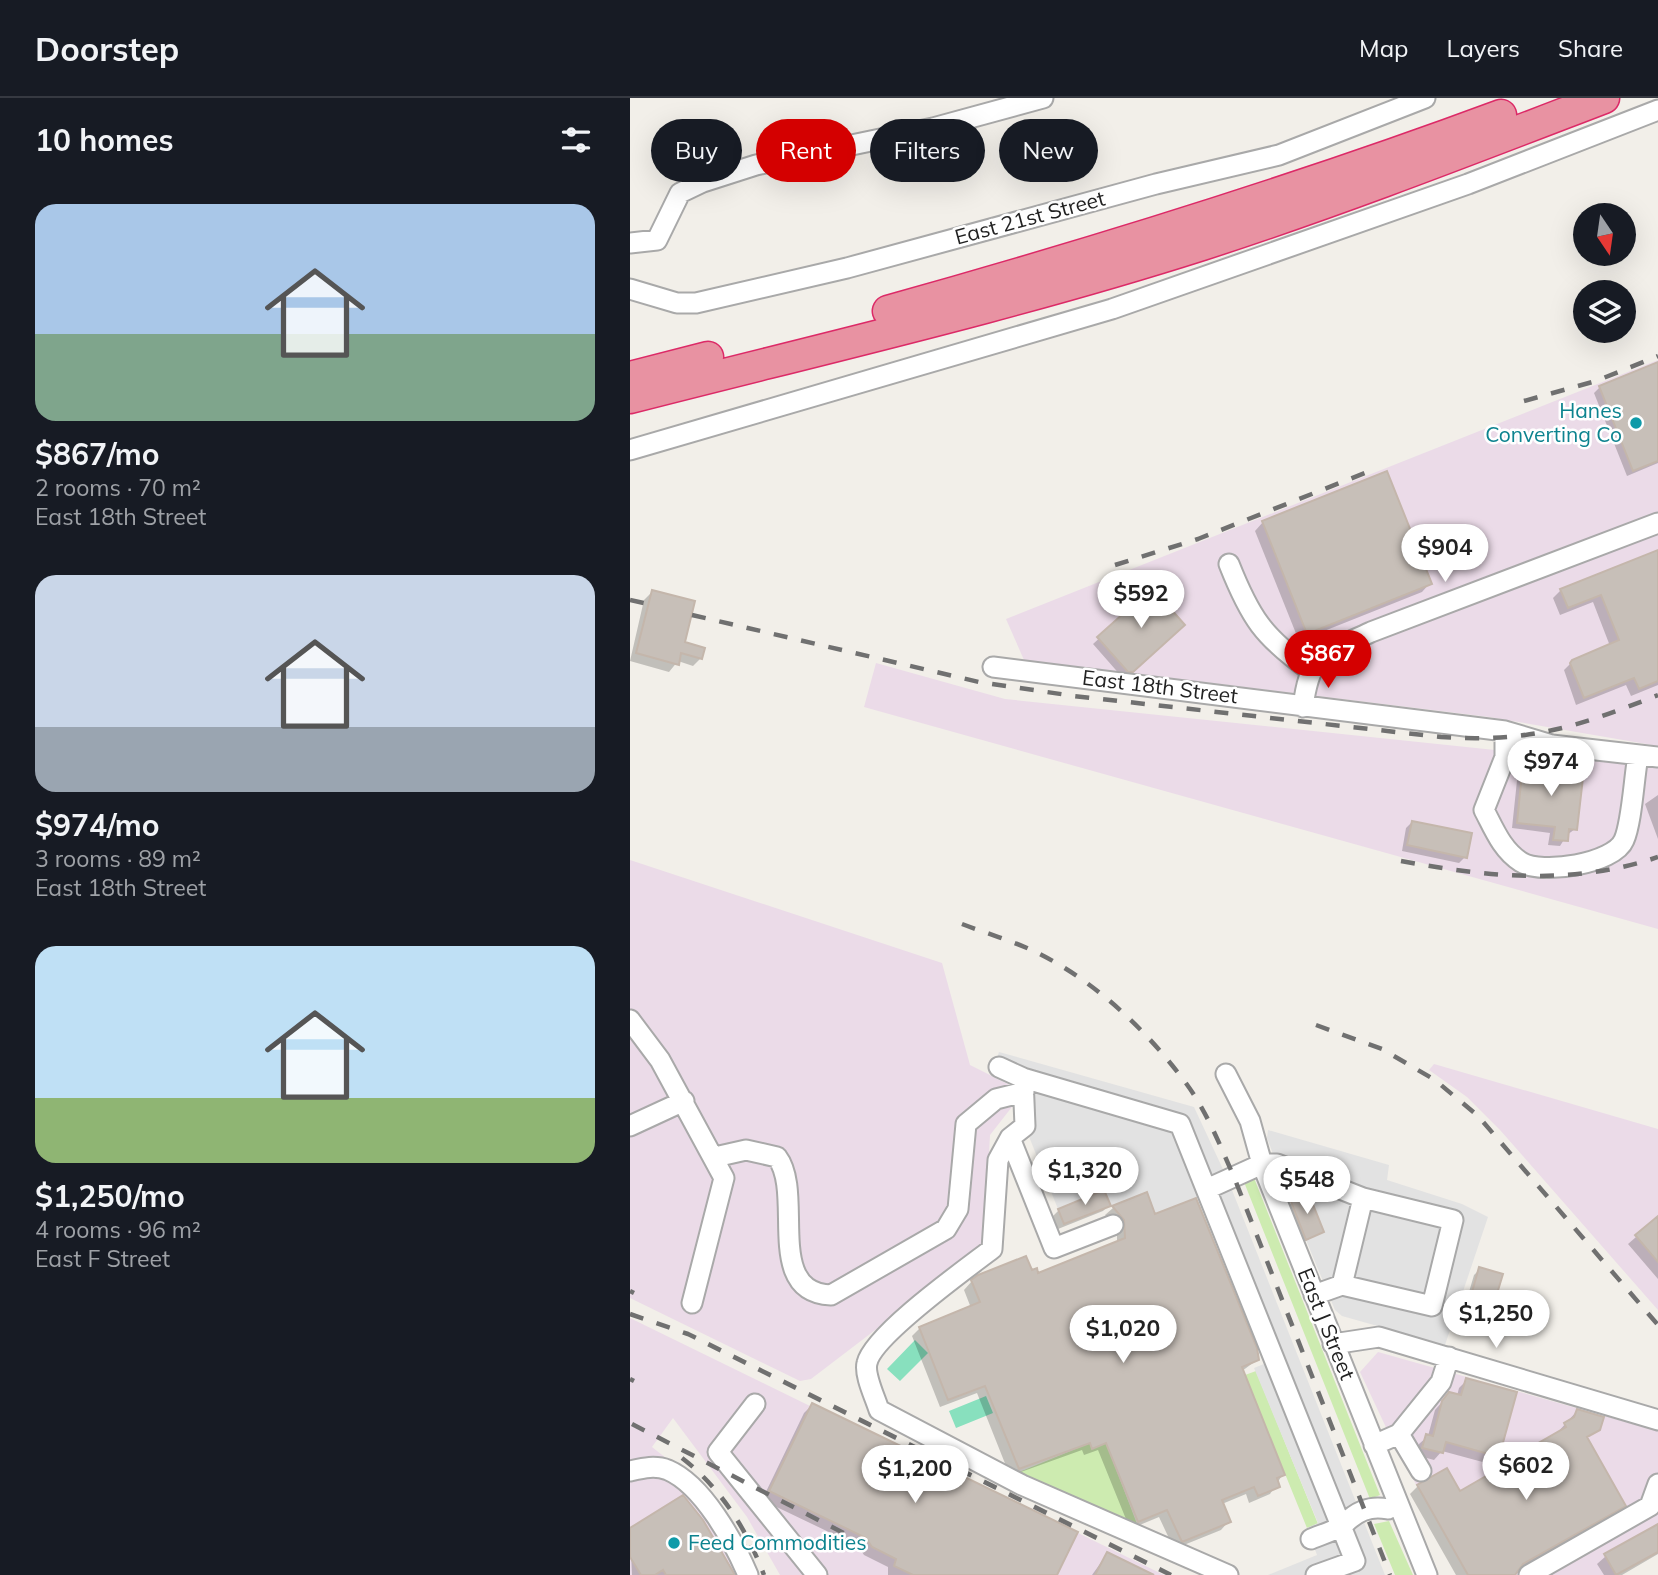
<!DOCTYPE html>
<html lang="en">
<head>
<meta charset="utf-8">
<style>
	body { margin:0; font-family:Mulish,sans-serif; background:#242831; color:#f1f3f6; height:100vh; display:flex; flex-direction:column; font-size:26px; white-space:nowrap }
	* { box-sizing:border-box; margin:0 }
	p { font-size:23px; color:#9ea1a6 }
	.icon { flex:none; width:38px; height:38px; fill:none; stroke:currentColor; stroke-width:2; stroke-linecap:round; stroke-linejoin:round }
	.map { position:relative; flex:1; overflow:hidden }
	.sheet { display:flex; flex-direction:column; background:#171b24; width:630px }
	.sheet>* { flex:none }
	.top-card { position:absolute; left:21px; top:21px; width:665px; height:63px; display:flex; gap:14px }
	.needle { width:46px; rotate:167deg }
	.controls { position:absolute; left:943px; top:105px; display:grid; gap:14px }
	.controls a { display:grid; place-items:center; width:63px; height:63px; border-radius:50%; background:#171b24; box-shadow:0 7px 28px #0002; font-size:35px }
	.price { position:absolute; translate:-50% -60px; padding:0 16px; border-radius:24px; background:#fff; color:#222; font-size:23px; line-height:46px; filter:drop-shadow(0 2px 4px #0008) }
	.price::after { content:''; position:absolute; left:50%; top:42px; width:21px; height:16px; margin-left:-10px; background:inherit; clip-path:polygon(0 0,100% 0,50% 100%) }
	.price.on { background:#d40000; color:#fff }
	ul { padding:0; list-style:none }
	li { display:grid; align-content:center; gap:14px; height:371px; padding:0 35px }
	li span { display:grid; place-items:center; height:217px; border-radius:21px; color:#555 }
	li>.icon { margin-inline-start:auto }
	span .icon { width:126px; height:126px; fill:#fffc; stroke-width:1 }
	li b { font-size:30px }
	h2 { display:flex; justify-content:space-between; align-items:center; height:84px; padding:0 35px; font-size:30px }
	.tag { padding:0 24px; border-radius:32px; background:#171b24; box-shadow:0 7px 28px #0002; font-size:24px; line-height:63px }
	.tag.on { background:#d40000; color:#fff }
	header { display:flex; align-items:center; gap:42px; box-sizing:border-box; height:98px; padding:0 35px; background:#171b24; border-bottom:2px solid #363941 }
	header strong { font-size:33px }
	nav { display:flex; gap:38px; margin-inline-start:auto; font-size:24px }
	main { display:flex; flex:1; min-height:0 }
	.map>svg:first-child { display:block }
	.industrial { fill:#ebdbe8 }
	.grass { fill:#cdebb0 }
	.pitch { fill:#88e0be }
	.parking { fill:#e2e2e2 }
	.shadow { fill:#0003 }
	.building { fill:#c7bfb8; stroke:#c4b6ab; stroke-width:2 }
	.lines { fill:none; stroke-linecap:round; stroke-linejoin:round }
	.minor-casing { stroke:#a9a9a9; stroke-width:23 }
	.highway-casing { stroke:#dc2a67; stroke-width:33 }
	.minor { stroke:#fff; stroke-width:19 }
	.highway { stroke:#e892a2; stroke-width:30 }
	.rail { stroke:#707070; stroke-width:4.5; stroke-dasharray:14 14; stroke-linecap:butt }
	.culture-dot { fill:#0f9aa8; stroke:#fff; stroke-width:2.5 }
	.labels { text-anchor:middle; stroke-width:5; stroke-linejoin:round; paint-order:stroke }
	.street-label { font-size:21px; fill:#222; stroke:#fff }
	.culture-label { font-size:21px; fill:#0d838f; stroke:#fff; text-anchor:end }
</style>
</head>
<body>
<header>
<strong>Doorstep</strong>
<nav><a>Map</a><a>Layers</a><a>Share</a></nav>
</header>
<main>
<section class="sheet">
<h2>10 homes<svg class="icon" aria-label="filters" viewBox="0 0 24 24"><path d="M4 7h16M4 17h16"/><circle cx="9" cy="7" r="2"/><circle cx="15" cy="17" r="2"/></svg></h2>
<ul>
<li><span style="background:linear-gradient(#a9c7e8 60%,#7fa58c 0)"><svg class="icon" aria-label="home" viewBox="0 0 24 24"><path d="M3 11l9-7 9 7M6 9v11h12V9"/></svg></span><div><b>$867/mo</b><p>2 rooms · 70 m²</p><p>East 18th Street</p></div></li>
<li><span style="background:linear-gradient(#c9d6e8 70%,#9aa5b1 0)"><svg class="icon" aria-label="home" viewBox="0 0 24 24"><path d="M3 11l9-7 9 7M6 9v11h12V9"/></svg></span><div><b>$974/mo</b><p>3 rooms · 89 m²</p><p>East 18th Street</p></div></li>
<li><span style="background:linear-gradient(#bfe0f5 70%,#8fb573 0)"><svg class="icon" aria-label="home" viewBox="0 0 24 24"><path d="M3 11l9-7 9 7M6 9v11h12V9"/></svg></span><div><b>$1,250/mo</b><p>4 rooms · 96 m²</p><p>East F Street</p></div></li>
</ul>
</section>
<div class="map">
<svg width="1028" height="1477" viewBox="0 0 1028 1477">
	<rect width="100%" height="100%" fill="#f2efe9"/>
	<path class="industrial" d="M 1028,262 L 1028,648 L 859,619 L 394,562 L 376,521 Z
		M 246,565 L 375,601 L 1028,669 L 1028,831 L 234,609 Z
		M 0,762 L 312,865 L 340,967 L 378,986 L 385,1005 L 360,1037 L 354,1149 L 181,1281 L 170,1283 L 0,1200 Z
		M 804,966 L 1028,1031 L 1028,1212 L 870,1032 L 837,999 L 799,972 Z
		M 0,1220 L 180,1308 L 182,1305 L 534,1477 L 150,1477 L 117,1419 L 43,1320 L 22,1349 L 65,1383 L 117,1453 L 129,1477 L 0,1477 Z
		M 748,1254 L 1028,1333 L 1028,1426 L 975,1456 L 986,1477 L 838,1477 L 768,1355 L 730,1274 Z"/>
	<path class="grass" d="M 624,1080 L 750,1397 L 740,1401 L 614,1084 Z
		M 626,1273 L 688,1426 L 677,1430 L 615,1277 Z
		M 460,1345 L 476,1345 L 507,1426 L 387,1375 Z
		M 759,1423 L 783,1477 L 765,1477 L 744,1426 Z"/>
	<path class="pitch" d="M 285,1242 L 298,1255 L 270,1283 L 257,1271 Z
		M 356,1298 L 363,1315 L 326,1330 L 319,1313 Z"/>
	<path class="parking" d="M 369,954 L 564,1009 L 598,1082 L 755,1477 L 638,1477 L 687,1457 L 677,1430 L 688,1425 L 624,1270 L 634,1266 L 568,1100 L 525,1116 L 517,1095 L 482,1108 L 474,1092 L 428,1111 L 378,986 L 361,978 Z
		M 638,1032 L 759,1067 L 757,1082 L 832,1106 L 858,1119 L 815,1247 L 712,1218 L 705,1212 L 676,1142 L 694,1134 L 678,1094 L 660,1101 L 637,1040 Z"/>
	<path class="shadow" d="M 1028,266 L 1028,365 L 997,378 L 964,295 L 970,289 Z
		M 633,424 L 800,485 L 792,494 L 669,543 L 625,433 Z
		M 1028,453 L 1028,587 L 1001,598 L 996,587 L 946,607 L 934,572 L 943,563 L 980,548 L 963,504 L 930,517 L 923,500 L 931,492 Z
		M 515,486 L 547,533 L 492,579 L 463,546 L 508,505 L 502,498 Z
		M 22,494 L 52,546 L 71,560 L 63,568 L 48,563 L 39,574 L 0,563 L 14,502 Z
		M 894,667 L 945,731 L 937,737 L 930,748 L 918,747 L 920,735 L 882,730 L 888,673 Z
		M 1028,697 L 1028,741 L 1015,706 Z
		M 782,724 L 835,759 L 829,765 L 772,753 L 776,730 Z
		M 677,1096 L 692,1134 L 670,1146 L 655,1109 Z
		M 516,1097 L 524,1119 L 627,1262 L 612,1273 L 653,1376 L 640,1396 L 619,1405 L 616,1396 L 592,1406 L 599,1423 L 591,1432 L 544,1451 L 529,1419 L 500,1431 L 468,1352 L 454,1357 L 452,1352 L 380,1378 L 347,1295 L 310,1309 L 282,1238 L 290,1230 L 341,1210 L 334,1192 L 342,1183 L 401,1174 L 407,1177 L 487,1145 L 487,1130 L 475,1117 L 483,1110 Z
		M 479,1107 L 473,1113 L 428,1131 L 423,1118 L 429,1112 Z
		M 1028,1120 L 1028,1181 L 998,1146 Z
		M 850,1171 L 861,1211 L 855,1217 L 834,1211 L 844,1177 Z
		M 837,1282 L 868,1358 L 860,1366 L 812,1353 L 804,1362 L 786,1357 L 789,1346 L 798,1338 L 805,1312 L 819,1296 L 827,1298 L 829,1290 Z
		M 182,1307 L 425,1477 L 258,1477 L 258,1469 L 234,1457 L 228,1448 L 132,1402 L 174,1315 Z
		M 947,1313 L 969,1330 L 956,1341 L 994,1407 L 986,1415 L 888,1471 L 883,1477 L 826,1477 L 780,1396 L 788,1388 L 830,1395 L 892,1376 L 903,1370 L 896,1357 L 927,1335 Z
		M 1028,1428 L 1028,1456 L 992,1477 L 974,1477 L 967,1466 L 976,1458 Z
		M 0,1432 L 102,1477 L 2,1477 Z
		M 477,1456 L 520,1477 L 462,1477 Z"/>
	<path class="building" d="M 1028,264 L 1028,363 L 1003,373 L 969,288 Z
		M 757,373 L 802,486 L 677,536 L 632,423 Z
		M 1028,452 L 1028,583 L 1009,591 L 1004,580 L 954,600 L 940,565 L 942,562 L 989,542 L 971,497 L 938,510 L 930,491 Z
		M 516,483 L 555,527 L 503,574 L 498,574 L 467,539 L 513,498 L 507,491 Z
		M 22,492 L 65,503 L 55,544 L 75,550 L 72,561 L 51,555 L 49,567 L 6,555 Z
		M 893,665 L 954,671 L 947,732 L 939,731 L 938,743 L 923,742 L 925,729 L 887,725 Z
		M 782,723 L 842,735 L 837,760 L 777,747 Z
		M 474,1092 L 481,1108 L 434,1126 L 428,1111 Z
		M 517,1094 L 525,1116 L 566,1100 L 627,1250 L 629,1262 L 612,1269 L 655,1377 L 647,1380 L 650,1389 L 628,1398 L 624,1389 L 592,1402 L 601,1424 L 552,1444 L 537,1412 L 508,1424 L 476,1345 L 462,1351 L 460,1345 L 389,1371 L 355,1288 L 318,1302 L 289,1229 L 350,1204 L 341,1182 L 348,1177 L 396,1158 L 402,1172 L 407,1170 L 408,1175 L 495,1140 L 494,1122 L 482,1108 Z
		M 678,1094 L 694,1134 L 676,1142 L 660,1101 Z
		M 1028,1118 L 1028,1164 L 1005,1137 Z
		M 849,1169 L 873,1176 L 862,1212 L 839,1205 Z
		M 836,1280 L 887,1294 L 869,1359 L 816,1344 L 813,1355 L 792,1350 L 796,1336 L 803,1338 L 812,1303 L 819,1294 L 831,1297 Z
		M 182,1305 L 448,1434 L 427,1477 L 283,1477 L 264,1468 L 266,1461 L 242,1449 L 236,1440 L 139,1393 Z
		M 947,1311 L 974,1319 L 970,1332 L 957,1339 L 996,1408 L 893,1466 L 885,1477 L 838,1477 L 787,1387 L 817,1370 L 830,1393 L 886,1361 L 893,1374 L 912,1363 L 903,1348 L 936,1329 L 934,1325 L 944,1319 Z
		M 53,1397 L 73,1422 L 105,1477 L 36,1477 L 33,1472 L 25,1477 L 11,1477 L 0,1459 L 0,1430 Z
		M 1028,1426 L 1028,1454 L 986,1477 L 974,1456 Z
		M 477,1454 L 524,1477 L 465,1477 Z"/>
	<g class="lines">
		<defs>
			<path id="minor" d="M 0,145 L 27,142 L 50,95 L 73,84 L 126,67 L 303,30 L 413,0
				M 0,191 L 47,205 L 66,205 L 217,170 L 526,86 L 649,57 L 795,0
				M 0,352 L 482,211 L 838,86 L 1028,12
				M 599,466 C 620,519 633,539 680,572
				M 363,569 L 875,633 L 922,647 L 1028,659
				M 673,609 C 680,554 694,556 741,534 L 1028,425
				M 875,633 L 875,659 L 854,712 C 864,731 872,752 891,764 C 911,777 984,766 994,742 C 1002,724 1004,679 1008,658
				M 0,922 L 30,962 L 94,1080 L 62,1205
				M 369,969 L 393,980 L 550,1026 L 725,1463 L 686,1477
				M 596,976 L 620,1023 L 632,1066 L 797,1477
				M 393,980 L 395,1028 L 380,1040 L 368,1062 L 362,1151 C 336,1171 243,1237 237,1265 C 234,1277 245,1299 249,1312 L 392,1387 L 598,1477
				M 0,1028 L 54,1003
				M 380,1040 L 424,1150 L 483,1127
				M 85,1059 L 116,1052 L 147,1059 C 175,1096 133,1194 201,1197 L 316,1131 L 328,1111 L 336,1026 L 366,1001 L 394,994
				M 577,1091 L 632,1066 L 647,1066 L 733,1100
				M 684,1197 L 712,1187 L 802,1208 L 823,1122 L 733,1100 L 712,1187
				M 703,1246 L 749,1239 L 1028,1322
				M 125,1306 L 88,1354 L 187,1477
				M 769,1336 L 791,1373
				M 744,1347 L 769,1336 L 811,1284 L 819,1259
				M 0,1373 C 13,1370 25,1367 38,1372 C 73,1387 104,1444 118,1477
				M 681,1441 C 690,1437 705,1433 713,1427 C 726,1414 739,1407 758,1411
				M 899,1477 L 1020,1408 L 1028,1386"/>
			<path id="highway" d="M 258,213 C 465,155 669,92 871,17
				M 0,279 L 78,259
				M 0,300 C 191,251 384,207 572,147 C 708,103 841,51 974,0"/>
		</defs>
		<use href="#minor" class="minor-casing"/>
		<use href="#highway" class="highway-casing"/>
		<use href="#minor" class="minor"/>
		<use href="#highway" class="highway"/>
		<path class="rail" d="M 894,303 L 966,283 L 1028,258
			M 485,467 L 568,441 L 745,371
			M 0,502 L 18,506
			M 62,517 L 349,584 L 444,598 L 811,639 C 898,645 948,629 1028,597
			M 771,763 C 858,779 942,788 1028,759
			M 332,826 C 353,834 376,841 397,850 C 458,877 512,927 552,980 C 575,1009 589,1045 604,1079 L 760,1477
			M 686,927 L 752,951 L 805,982 L 848,1018 L 1028,1227
			M 0,1193 L 4,1195
			M 0,1216 L 58,1236 L 541,1477
			M 0,1281 L 4,1283
			M 2,1326 L 231,1444
			M 52,1360 C 91,1390 117,1432 134,1477"/>
	</g>
	<g class="culture-dot">
		<circle cx="1006" cy="325" r="7"/>
		<circle cx="44" cy="1445" r="7"/>
	</g>
	<g class="labels">
		<g class="street-label">
			<text transform="translate(400 120) rotate(-15)" y="7">East 21st Street</text>
			<text transform="translate(530 589) rotate(7)" y="7">East 18th Street</text>
			<text transform="translate(696 1226) rotate(68)" y="7">East J Street</text>
		</g>
		<g class="culture-label">
			<text x="992" y="320">Hanes<tspan x="992" dy="24">Converting Co</tspan></text>
			<text x="58" y="1452" text-anchor="start">Feed Commodities</text>
		</g>
	</g>
</svg>
<div class="controls">
<a><svg class="needle" viewBox="-14 -14 28 28"><path d="M0-13l5 13h-10z" fill="#e53935"/><path d="M0 13l5-13h-10z" fill="#9ea1a6"/></svg></a>
<a><svg class="icon" aria-label="layers" viewBox="0 0 24 24"><path d="M12 4l9 5-9 5-9-5zM3 14l9 5 9-5"/></svg></a>
</div>
<b class="price" style="left:815px;top:486px">$904</b>
<b class="price" style="left:511px;top:532px">$592</b>
<b class="price on" style="left:698px;top:592px">$867</b>
<b class="price" style="left:921px;top:700px">$974</b>
<b class="price" style="left:455px;top:1109px">$1,320</b>
<b class="price" style="left:677px;top:1118px">$548</b>
<b class="price" style="left:866px;top:1252px">$1,250</b>
<b class="price" style="left:493px;top:1267px">$1,020</b>
<b class="price" style="left:896px;top:1404px">$602</b>
<b class="price" style="left:285px;top:1407px">$1,200</b>
<div class="top-card">
<a class="tag">Buy</a>
<a class="tag on">Rent</a>
<a class="tag">Filters</a>
<a class="tag">New</a>
</div>
</div>
</main>
</body>
</html>
